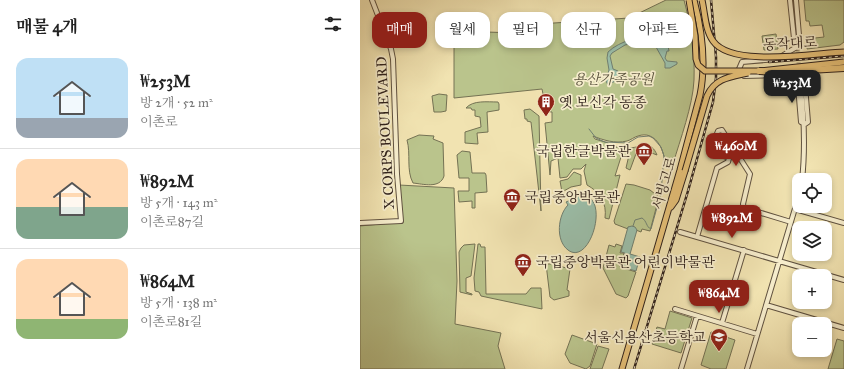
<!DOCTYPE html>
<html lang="ko">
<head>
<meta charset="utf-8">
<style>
	body { margin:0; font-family:"IM FELL Great Primer","Noto Serif KR",serif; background:#f2f2f2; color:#222; height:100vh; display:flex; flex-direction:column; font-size:15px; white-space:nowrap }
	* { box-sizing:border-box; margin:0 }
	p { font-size:13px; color:#767676 }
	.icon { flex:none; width:22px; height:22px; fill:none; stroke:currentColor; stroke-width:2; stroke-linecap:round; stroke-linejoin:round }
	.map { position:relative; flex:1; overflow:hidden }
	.details { display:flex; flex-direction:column; background:#fff; width:360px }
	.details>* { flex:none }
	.banner { position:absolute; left:12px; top:12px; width:380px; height:36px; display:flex; gap:8px }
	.buttons { position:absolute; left:432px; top:173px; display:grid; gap:8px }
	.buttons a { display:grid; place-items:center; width:40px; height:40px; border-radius:8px; background:#fff; box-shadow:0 2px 6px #0003; font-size:20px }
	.price { position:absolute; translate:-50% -34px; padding:0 9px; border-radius:8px; background:#8f2418; color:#fff; font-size:13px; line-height:26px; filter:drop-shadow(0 1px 2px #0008) }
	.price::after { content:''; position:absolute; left:50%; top:24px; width:12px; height:9px; margin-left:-6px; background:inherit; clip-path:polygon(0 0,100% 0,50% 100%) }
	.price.selected { background:#222; color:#fff }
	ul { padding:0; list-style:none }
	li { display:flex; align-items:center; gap:12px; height:100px; padding:0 16px }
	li+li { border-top:1px solid #e0e0e0 }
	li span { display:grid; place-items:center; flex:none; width:112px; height:80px; border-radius:12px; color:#555 }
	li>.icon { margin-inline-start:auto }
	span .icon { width:48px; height:48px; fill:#fffc; stroke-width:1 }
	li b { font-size:17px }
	h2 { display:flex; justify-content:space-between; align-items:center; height:48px; padding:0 16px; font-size:17px }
	.pill { padding:0 14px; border-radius:12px; background:#fff; box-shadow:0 2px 6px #0003; font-size:14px; line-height:36px }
	.pill.selected { background:#8f2418; color:#fff }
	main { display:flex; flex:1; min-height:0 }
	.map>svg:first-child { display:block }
	.green { fill:#bac48c; stroke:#747254 }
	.water { fill:#9bbea9; stroke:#707f70 }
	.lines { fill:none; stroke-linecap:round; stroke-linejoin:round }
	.stream { stroke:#707f70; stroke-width:1 }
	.minor-tunnel { stroke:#cabc93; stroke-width:4; stroke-dasharray:4 2; stroke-linecap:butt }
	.minor-casing { stroke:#605240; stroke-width:6 }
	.major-casing { stroke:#2f211b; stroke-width:7 }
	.minor { stroke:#f6edcc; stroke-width:4 }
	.major { stroke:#e8c278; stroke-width:5 }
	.rail-casing { stroke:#2f211b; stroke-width:2.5 }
	.rail { stroke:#f6edcc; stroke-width:1; stroke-dasharray:3; stroke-linecap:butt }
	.major-bridge-casing { stroke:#2f211b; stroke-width:7; stroke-linecap:butt }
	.highway-bridge-casing { stroke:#2f211b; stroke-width:8; stroke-linecap:butt }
	.major-bridge { stroke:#e8c278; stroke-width:5 }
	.highway-bridge { stroke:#e8c278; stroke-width:6 }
	.labels { text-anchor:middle; stroke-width:3.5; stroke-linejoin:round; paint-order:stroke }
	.street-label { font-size:14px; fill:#2f211b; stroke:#f6edcc }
	.park-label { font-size:14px; font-style:italic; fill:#59523d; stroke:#f6edcc }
	.poi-label { font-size:14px; fill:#2f211b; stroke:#f6edcc; text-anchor:start }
</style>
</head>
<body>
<main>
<section class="details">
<h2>매물 4개<svg class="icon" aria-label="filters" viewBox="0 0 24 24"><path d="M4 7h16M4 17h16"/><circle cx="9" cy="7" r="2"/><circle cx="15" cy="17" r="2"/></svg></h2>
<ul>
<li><span style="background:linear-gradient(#bfe0f5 75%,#9aa5b1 0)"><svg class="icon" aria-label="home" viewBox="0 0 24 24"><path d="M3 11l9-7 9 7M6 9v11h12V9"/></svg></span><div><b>₩253M</b><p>방 2개 · 52 m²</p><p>이촌로</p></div></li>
<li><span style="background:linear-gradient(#ffd9b3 60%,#7fa58c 0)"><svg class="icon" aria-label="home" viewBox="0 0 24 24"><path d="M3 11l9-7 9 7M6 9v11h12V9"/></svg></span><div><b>₩892M</b><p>방 5개 · 143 m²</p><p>이촌로87길</p></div></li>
<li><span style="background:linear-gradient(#ffd9b3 75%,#8fb573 0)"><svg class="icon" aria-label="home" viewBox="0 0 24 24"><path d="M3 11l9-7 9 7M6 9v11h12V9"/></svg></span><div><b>₩864M</b><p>방 5개 · 138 m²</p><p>이촌로81길</p></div></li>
</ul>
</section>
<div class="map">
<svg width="484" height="369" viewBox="0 0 484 369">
	<rect width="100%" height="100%" fill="#f1e3b1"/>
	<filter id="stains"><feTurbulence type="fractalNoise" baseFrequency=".005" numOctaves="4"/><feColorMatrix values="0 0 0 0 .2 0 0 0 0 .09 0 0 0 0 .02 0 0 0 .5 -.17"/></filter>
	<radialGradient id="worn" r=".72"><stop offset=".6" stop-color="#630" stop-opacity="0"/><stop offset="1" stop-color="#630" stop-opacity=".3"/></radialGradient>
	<path class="green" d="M 306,0 L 324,0 C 331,26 335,53 334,80 C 333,105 320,140 313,164 L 305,163 C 304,149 295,130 278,136 C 274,137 271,140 267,141 C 255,144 243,140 233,136 L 235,139 L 248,143 L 248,146 C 255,147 263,148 270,148 C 282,147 291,140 297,155 L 289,152 L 277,151 L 270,170 L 266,168 L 269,155 L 261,157 L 255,176 L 260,175 L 249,219 L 245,218 C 247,203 240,192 227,185 L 224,171 L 226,164 L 221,169 L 213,169 L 207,177 L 200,178 L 198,158 L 191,161 L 190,175 L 185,123 L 192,122 L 192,112 L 182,111 L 181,100 L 184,99 L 182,89 L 94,98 L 94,31 L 157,33 L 179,24 L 269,18 Z
		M 444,0 L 484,0 L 484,42 L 480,45 L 447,49 L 446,39 L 464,37 L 462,25 L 450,26 L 449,21 L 446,21 Z
		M 416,34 L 418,49 L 404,50 L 402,36 Z
		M 79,94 L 87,95 L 86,111 L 81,112 L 74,112 L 72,96 Z
		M 138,102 L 139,104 L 139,110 L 127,112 L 128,132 L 117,133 L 118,144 L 105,143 L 105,132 L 121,127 L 120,117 L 115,116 L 115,110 L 112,110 L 111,108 L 106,108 C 113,100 127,102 138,102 Z
		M 170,109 L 179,116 L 181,211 L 171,122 L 167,121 L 167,119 L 165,119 L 164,110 Z
		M 59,135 L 74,136 L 73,139 L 83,143 L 84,176 C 80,189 63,184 53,183 C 46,170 51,154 47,140 Z
		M 102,151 L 110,152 L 112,173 L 125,173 L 126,175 L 127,192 L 115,193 L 115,208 L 112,208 L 112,201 L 99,202 L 98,191 L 109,191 L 109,178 L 99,178 L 97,155 Z
		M 214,172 L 221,175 L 221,185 L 211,187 L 202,192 L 200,181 L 208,179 Z
		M 266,184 L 274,185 L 290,190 L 299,197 L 290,231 L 282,229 L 281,232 L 268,227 L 268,229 L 255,224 L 254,221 Z
		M 39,185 L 94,188 L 97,281 L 95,324 L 141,333 L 138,346 L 145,369 L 0,369 L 0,226 L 41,222 Z
		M 115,244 L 111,276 L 106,278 L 106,292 L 112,294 L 112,295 L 100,292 L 99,252 L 101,248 L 104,245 Z
		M 118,244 L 120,244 L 121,247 L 125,247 L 126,294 L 166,294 L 171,288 L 181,288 L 182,309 L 121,296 L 119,292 L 115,291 L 114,278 Z
		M 256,244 L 262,246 L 260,253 L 264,253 L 260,267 L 276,272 L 268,296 L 266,298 L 256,294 L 243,268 L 249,245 L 255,247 Z
		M 186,264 L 192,264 L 210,269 L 207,290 L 209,291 L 209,296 L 194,300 L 190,297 Z
		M 310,311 L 332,318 L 321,353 L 292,344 L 297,327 L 305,329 Z
		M 351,332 L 375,340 L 366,369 L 351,369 L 341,365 Z
		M 212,335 L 237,344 L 230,366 L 226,369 L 210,363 L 205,354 Z
		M 477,339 L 484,341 L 484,369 L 468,369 Z
		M 238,346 L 249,349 L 242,369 L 230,369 Z"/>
	<path class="water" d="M 308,20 L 311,21 L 314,25 L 312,29 L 307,34 L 307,41 L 309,51 L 307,51 L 305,58 L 307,61 L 317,62 L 317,64 L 310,68 L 305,68 L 305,63 L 296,47 L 279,42 L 265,45 L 252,53 L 250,56 L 253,69 L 258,71 L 259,75 L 257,80 L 248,85 L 246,81 L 249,70 L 247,58 L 248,52 C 260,40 280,39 293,28 L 298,28 L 304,21 Z
		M 222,195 C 251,196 230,267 208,250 C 195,240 198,215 208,205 L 206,202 Z
		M 272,226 L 275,227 L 277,230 L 270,254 L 280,257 L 276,271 L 261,267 L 265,253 L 261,252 L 268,227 Z"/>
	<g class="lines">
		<path class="stream" d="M 229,129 L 236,138 L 245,142 L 268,143 L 278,137 L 289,136 L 293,138 L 301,147 L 304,156 L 301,193 L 291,229 C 286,227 287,221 282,218 L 275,220 L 273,226"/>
		<path class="minor-tunnel" d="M 437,44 L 440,79"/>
		<defs>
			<path id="minor" d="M 430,0 L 435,48 L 440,47 L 436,0
				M 437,74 L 441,122 L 445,124 L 448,122 L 444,73
				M 416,75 L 384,76 L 379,69 L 382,62 L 417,59 L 435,48
				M 440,79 C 444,114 446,145 442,180
				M 377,155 L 369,158 L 353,152 L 352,146 L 358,131 L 362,130 L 390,174 L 383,204 L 384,209 L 388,209 L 431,222
				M 435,209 L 484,223
				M 0,223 L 41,221 L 37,174 L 33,59 L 31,49 L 12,0
				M 320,232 L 484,280
				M 337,237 L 357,168 L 368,162 L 369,158
				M 406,305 L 484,328
				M 315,309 L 397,334
				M 362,323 L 384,250
				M 321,369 L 337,316
				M 387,369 L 439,195"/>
			<path id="major" d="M 311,207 L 316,200 L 325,171
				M 262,369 L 320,170 L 340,95 C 346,65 342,30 334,0"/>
		</defs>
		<use href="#minor" class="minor-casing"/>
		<use href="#major" class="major-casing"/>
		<use href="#minor" class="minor"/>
		<use href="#major" class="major"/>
		<defs>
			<path id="rail" d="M 409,62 L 484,56
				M 274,369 L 328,191 L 353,102 L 356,78 L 356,57 L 351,0"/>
		</defs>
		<use href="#rail" class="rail-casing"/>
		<use href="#rail" class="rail"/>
		<defs>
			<path id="major-bridge" d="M 329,0 L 335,36 L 336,59 L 338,65 L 345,71 L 399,71 L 484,62
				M 342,0 C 345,13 345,30 353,41 C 372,68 455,53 484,52
				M 325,171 L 347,96 C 355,78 370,77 388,73"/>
			<path id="highway-bridge" d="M 399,71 L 415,72 L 484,68"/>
		</defs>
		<use href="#major-bridge" class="major-bridge-casing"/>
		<use href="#highway-bridge" class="highway-bridge-casing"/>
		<use href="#major-bridge" class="major-bridge"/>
		<use href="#highway-bridge" class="highway-bridge"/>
	</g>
	<defs>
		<symbol id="building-pin" viewBox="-11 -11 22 30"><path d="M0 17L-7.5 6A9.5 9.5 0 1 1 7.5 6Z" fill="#8f2418" stroke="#f6edcc"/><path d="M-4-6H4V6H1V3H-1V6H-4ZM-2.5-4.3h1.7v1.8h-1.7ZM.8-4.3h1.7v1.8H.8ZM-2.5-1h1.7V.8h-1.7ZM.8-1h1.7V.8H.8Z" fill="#fff"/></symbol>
		<symbol id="museum-pin" viewBox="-11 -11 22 30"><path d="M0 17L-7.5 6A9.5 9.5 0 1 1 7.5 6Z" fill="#8f2418" stroke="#f6edcc"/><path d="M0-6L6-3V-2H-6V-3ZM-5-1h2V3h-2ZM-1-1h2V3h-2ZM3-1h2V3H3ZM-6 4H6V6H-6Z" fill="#fff"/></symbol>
		<symbol id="school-pin" viewBox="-11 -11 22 30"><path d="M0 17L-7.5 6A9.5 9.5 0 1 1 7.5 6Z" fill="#8f2418" stroke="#f6edcc"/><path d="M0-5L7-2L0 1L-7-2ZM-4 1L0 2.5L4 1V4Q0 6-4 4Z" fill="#fff"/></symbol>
	</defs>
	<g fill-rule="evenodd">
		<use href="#building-pin" x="176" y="92" width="20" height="27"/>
		<use href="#museum-pin" x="274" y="141" width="20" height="27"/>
		<use href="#museum-pin" x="142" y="187" width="20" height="27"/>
		<use href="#museum-pin" x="153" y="252" width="20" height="27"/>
		<use href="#school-pin" x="349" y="327" width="20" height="27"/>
	</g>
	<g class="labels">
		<g class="street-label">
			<text transform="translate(430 43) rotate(-3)" y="5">동작대로</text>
			<text transform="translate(25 133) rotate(-93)" y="5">X CORPS BOULEVARD</text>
			<text transform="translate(304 183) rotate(-74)" y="5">서빙고로</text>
		</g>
		<g class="park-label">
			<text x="253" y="84">용산가족공원</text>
		</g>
		<g class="poi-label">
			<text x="199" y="107">옛 보신각 동종</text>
			<text x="271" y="156" text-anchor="end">국립한글박물관</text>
			<text x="165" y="202">국립중앙박물관</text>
			<text x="176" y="267">국립중앙박물관 어린이박물관</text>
			<text x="346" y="342" text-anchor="end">서울신용산초등학교</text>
		</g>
	</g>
	<rect width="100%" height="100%" filter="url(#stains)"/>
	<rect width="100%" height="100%" fill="url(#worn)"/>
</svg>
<div class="buttons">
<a><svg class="icon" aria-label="locate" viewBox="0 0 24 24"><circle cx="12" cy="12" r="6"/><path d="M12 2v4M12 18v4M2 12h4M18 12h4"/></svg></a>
<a><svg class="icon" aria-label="layers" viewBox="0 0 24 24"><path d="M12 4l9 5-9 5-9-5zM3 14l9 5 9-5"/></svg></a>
<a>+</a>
<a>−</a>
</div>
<b class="price selected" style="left:432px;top:104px">₩253M</b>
<b class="price" style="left:376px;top:167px">₩460M</b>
<b class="price" style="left:372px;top:239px">₩892M</b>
<b class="price" style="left:359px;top:314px">₩864M</b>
<div class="banner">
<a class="pill selected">매매</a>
<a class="pill">월세</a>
<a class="pill">필터</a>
<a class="pill">신규</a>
<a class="pill">아파트</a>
</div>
</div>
</main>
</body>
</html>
